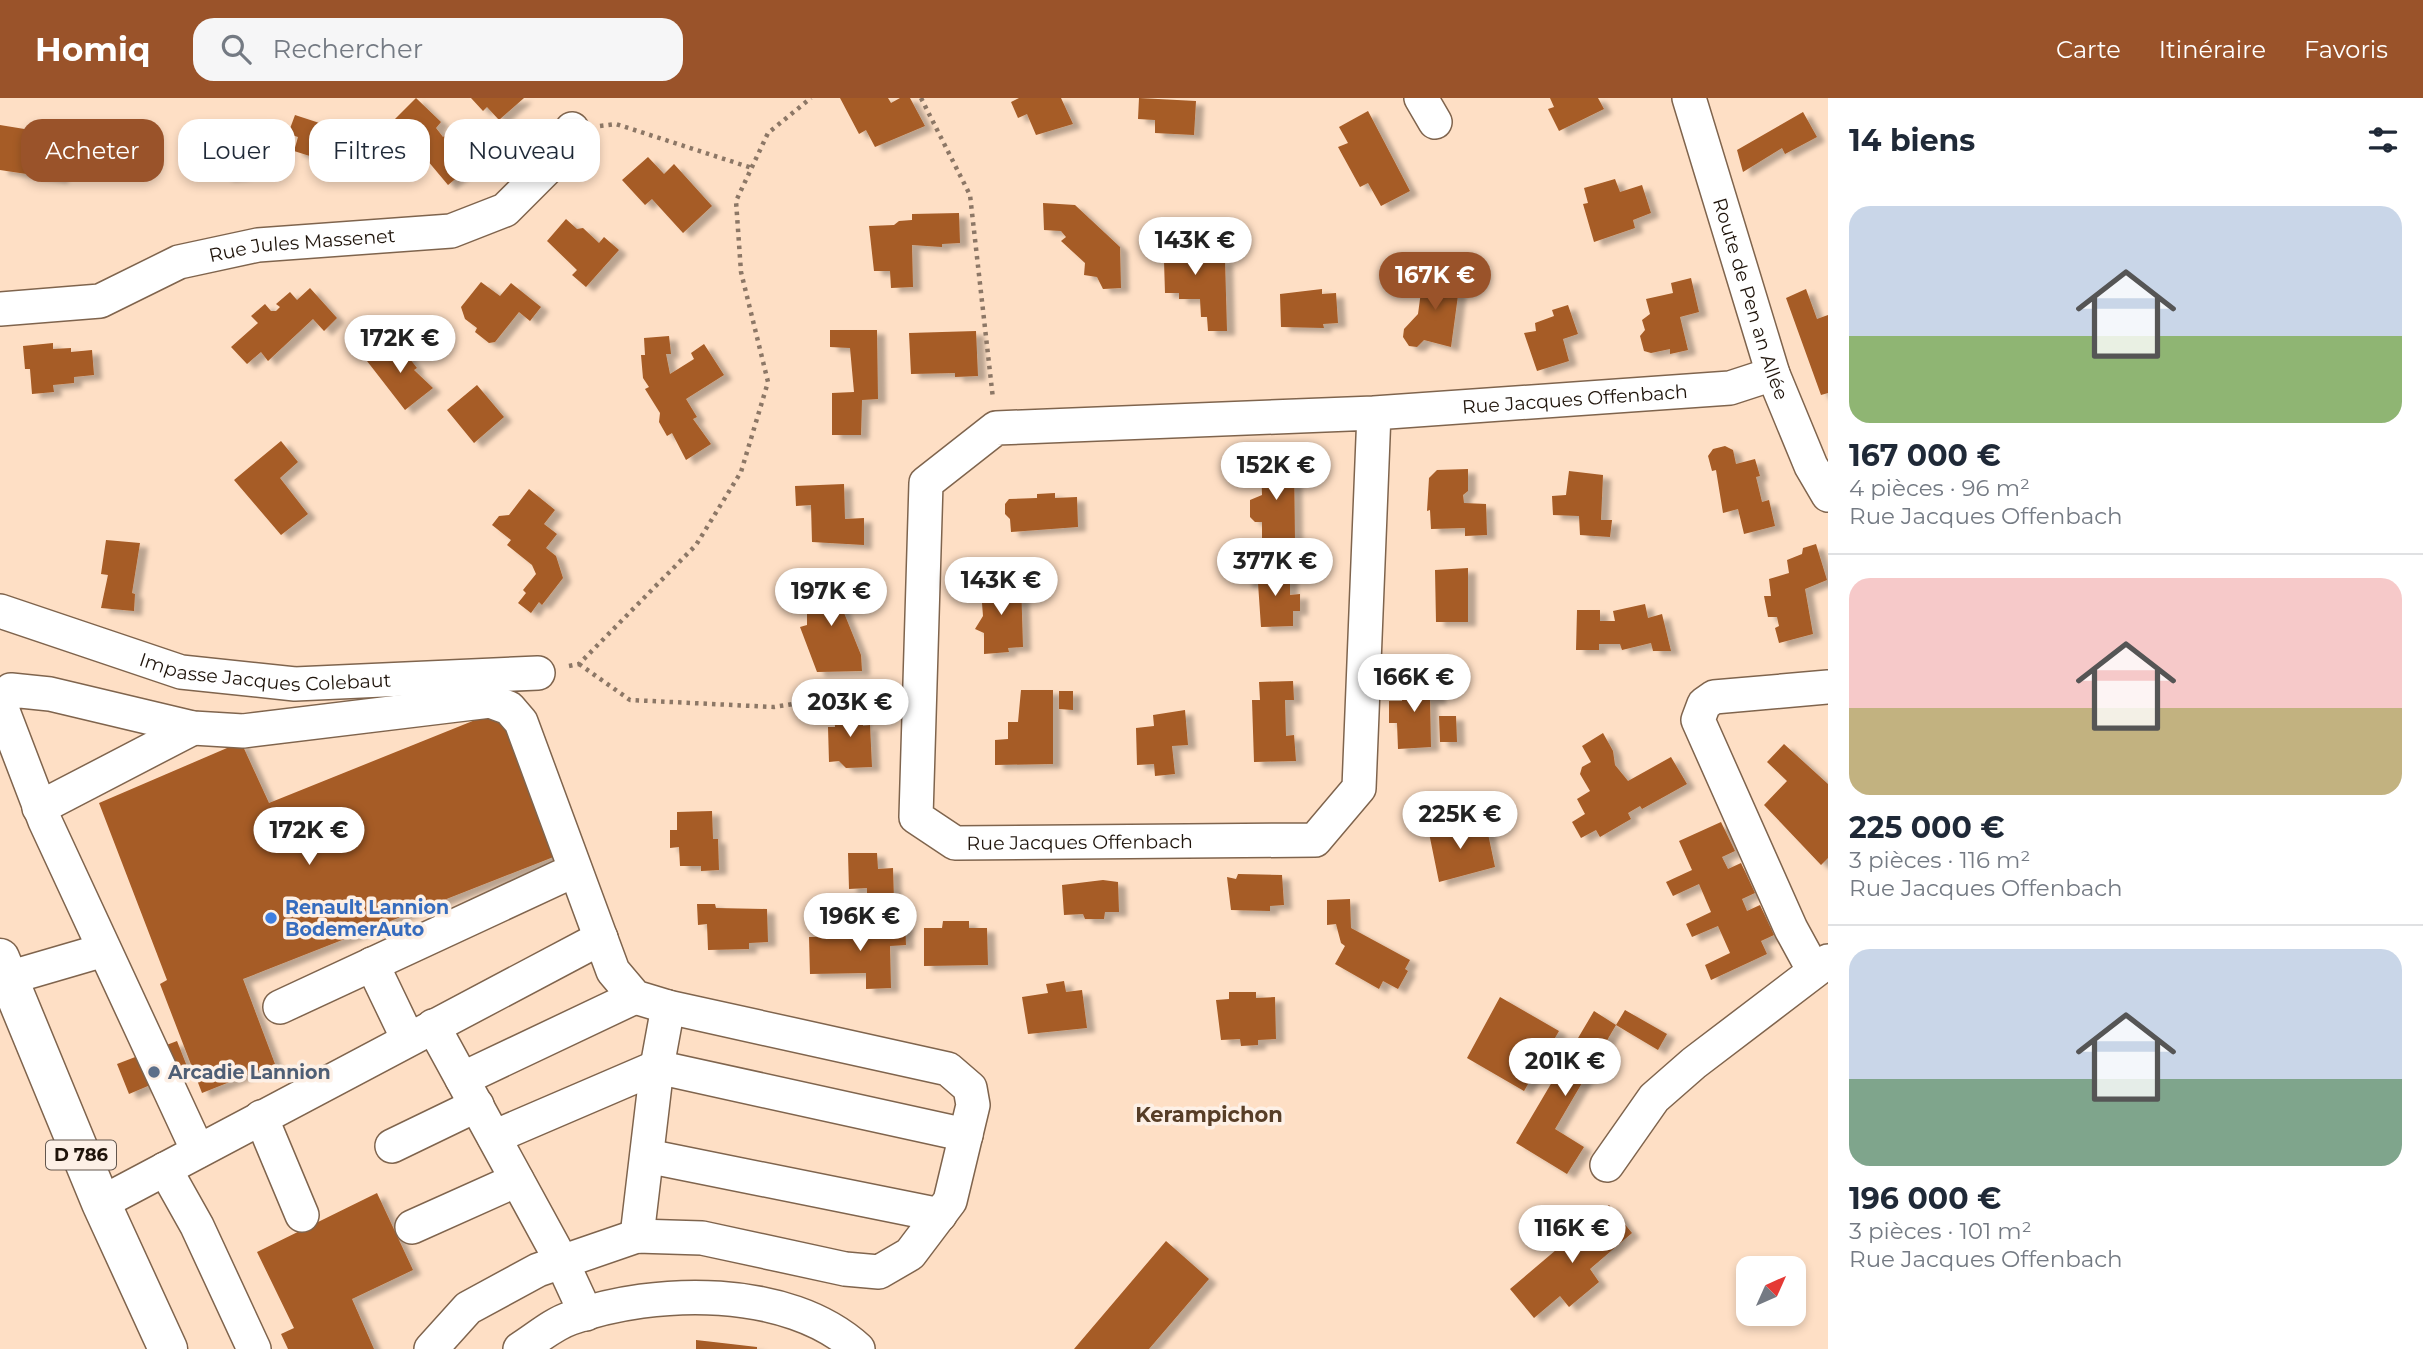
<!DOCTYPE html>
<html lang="fr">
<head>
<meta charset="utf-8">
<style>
	body { margin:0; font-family:Montserrat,sans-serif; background:#f6f6f7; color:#1f2937; height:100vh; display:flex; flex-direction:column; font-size:26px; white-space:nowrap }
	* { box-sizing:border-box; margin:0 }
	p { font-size:23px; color:#747a83 }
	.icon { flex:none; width:38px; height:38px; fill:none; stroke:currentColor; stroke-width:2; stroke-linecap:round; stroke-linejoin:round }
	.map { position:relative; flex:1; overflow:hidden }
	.sheet { display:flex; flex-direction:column; background:#fff; width:595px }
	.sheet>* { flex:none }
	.top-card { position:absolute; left:21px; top:21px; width:665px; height:63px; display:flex; gap:14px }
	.needle { width:46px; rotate:45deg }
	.buttons { position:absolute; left:1736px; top:1158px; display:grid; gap:14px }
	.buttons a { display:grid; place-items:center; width:70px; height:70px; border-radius:14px; background:#fff; box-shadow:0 4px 10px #0003; font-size:35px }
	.price { position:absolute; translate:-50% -60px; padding:0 16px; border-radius:24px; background:#fff; color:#222; font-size:23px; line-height:46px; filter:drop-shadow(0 2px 4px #0008) }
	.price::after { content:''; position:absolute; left:50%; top:42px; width:21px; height:16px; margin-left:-10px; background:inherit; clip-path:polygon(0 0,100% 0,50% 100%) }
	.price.selected { background:#9a532a; color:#fff }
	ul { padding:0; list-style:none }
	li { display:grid; align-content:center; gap:14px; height:371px; padding:0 21px }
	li+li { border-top:2px solid #e0e1e3 }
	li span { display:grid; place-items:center; height:217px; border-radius:21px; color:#555 }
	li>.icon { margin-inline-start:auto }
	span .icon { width:126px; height:126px; fill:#fffc; stroke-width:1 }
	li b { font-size:30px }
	h2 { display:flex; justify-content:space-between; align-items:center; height:84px; padding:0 21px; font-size:30px }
	.pill { padding:0 24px; border-radius:21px; background:#fff; box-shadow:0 4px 10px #0003; font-size:24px; line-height:63px }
	.pill.selected { background:#9a532a; color:#fff }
	header { display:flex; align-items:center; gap:42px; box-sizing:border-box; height:98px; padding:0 35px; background:#9a532a; color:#fff }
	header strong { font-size:33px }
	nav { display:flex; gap:38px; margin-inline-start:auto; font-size:24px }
	.search { width:490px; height:63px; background:#f6f6f7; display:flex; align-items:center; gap:18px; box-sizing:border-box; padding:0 24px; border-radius:21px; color:#747a83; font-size:26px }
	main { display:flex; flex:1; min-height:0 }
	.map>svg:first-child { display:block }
	.building { fill:#a65b25; filter:url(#shadow) }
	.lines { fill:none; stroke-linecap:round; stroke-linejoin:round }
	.minor-casing { stroke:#7f644d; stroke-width:36 }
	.major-casing { stroke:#7f644d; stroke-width:41 }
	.path { stroke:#8c7766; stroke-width:4.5; stroke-dasharray:3.5 5; stroke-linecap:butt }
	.minor { stroke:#fff; stroke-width:33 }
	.major { stroke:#fff; stroke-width:38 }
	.shop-dot { fill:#3f7fe0; stroke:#fdf0e6; stroke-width:2.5 }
	.service-dot { fill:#5c6f8a; stroke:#fdf0e6; stroke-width:2.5 }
	.labels { text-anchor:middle; stroke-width:7; stroke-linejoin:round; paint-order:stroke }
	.shield { fill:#fdf0e6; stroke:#62564d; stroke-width:2 }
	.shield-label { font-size:18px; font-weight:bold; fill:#1f140b }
	.street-label { font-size:19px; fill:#1f140b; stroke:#fdf0e6 }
	.shop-label { font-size:19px; font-weight:bold; fill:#366cbe; stroke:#fdf0e6; text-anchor:start }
	.service-label { font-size:19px; font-weight:bold; fill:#4e5e75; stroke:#fdf0e6; text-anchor:start }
	.neighbourhood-label { font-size:21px; font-weight:bold; fill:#563d26; stroke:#fdf0e6 }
</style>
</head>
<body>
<header>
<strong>Homiq</strong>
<div class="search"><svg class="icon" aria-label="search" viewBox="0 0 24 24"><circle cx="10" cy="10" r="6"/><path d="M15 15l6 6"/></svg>Rechercher</div>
<nav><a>Carte</a><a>Itinéraire</a><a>Favoris</a></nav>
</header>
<main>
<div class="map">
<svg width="1828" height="1251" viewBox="0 0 1828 1251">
	<defs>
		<filter id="shadow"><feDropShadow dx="8" dy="4.5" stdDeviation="2" flood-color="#0004"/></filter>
	</defs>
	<rect width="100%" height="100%" fill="#fedfc5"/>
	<path class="building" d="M 416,0 L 441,24 L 436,30 L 443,39 L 450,33 L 476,64 L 448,87 L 422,56 L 427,53 L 421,46 L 415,52 L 389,27 Z
		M 471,0 L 524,0 L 499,22 L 487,9 L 483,13 Z
		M 840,0 L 888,0 L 891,5 L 900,0 L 910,0 L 925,28 L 875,49 L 866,32 L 859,36 Z
		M 1019,0 L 1061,0 L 1073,26 L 1036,37 L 1027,16 L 1018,20 L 1011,4 Z
		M 1139,0 L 1196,3 L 1194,37 L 1155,35 L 1155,22 L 1138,21 Z
		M 1550,0 L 1598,0 L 1604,11 L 1559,33 L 1548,11 L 1554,9 Z
		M 1368,13 L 1410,93 L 1381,108 L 1368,85 L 1360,89 L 1338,49 L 1348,45 L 1339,29 Z
		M 1803,14 L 1817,39 L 1785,56 L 1782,50 L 1743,74 L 1737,52 Z
		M 295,17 L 353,36 L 342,69 L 328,64 L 325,72 L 310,68 L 313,59 L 294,53 L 298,39 L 288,36 Z
		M 0,27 L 67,38 L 60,81 L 0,72 Z
		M 254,34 L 258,64 L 241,66 L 242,77 L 225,79 L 224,72 L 205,74 L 196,42 Z
		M 648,59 L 664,76 L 674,66 L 712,108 L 683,135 L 652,101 L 645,107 L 622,82 Z
		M 1615,81 L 1620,94 L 1642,87 L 1651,115 L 1633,122 L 1635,130 L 1594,144 L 1583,106 L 1588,105 L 1584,90 Z
		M 1043,105 L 1075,107 L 1120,149 L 1121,190 L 1103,191 L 1097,179 L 1084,177 L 1085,165 L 1061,143 L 1066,139 L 1061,133 L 1044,132 Z
		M 959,115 L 960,145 L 942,146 L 942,149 L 912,147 L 913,189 L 891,190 L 890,173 L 874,173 L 869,128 L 894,127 L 899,123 L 912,122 L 912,116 Z
		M 566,121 L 577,131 L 583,130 L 599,145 L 604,139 L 619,152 L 586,189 L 572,177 L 577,172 L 547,143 Z
		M 1194,129 L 1195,164 L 1225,162 L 1227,233 L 1208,233 L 1207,219 L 1201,219 L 1200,201 L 1179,201 L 1179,195 L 1165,195 L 1163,130 Z
		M 1442,173 L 1461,175 L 1451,249 L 1424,242 L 1417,249 L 1409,248 L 1403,239 L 1404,231 L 1418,216 L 1423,179 L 1441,182 Z
		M 1691,180 L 1699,214 L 1680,219 L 1688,252 L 1670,256 L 1670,251 L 1651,255 L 1644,253 L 1640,238 L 1645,232 L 1642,222 L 1650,216 L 1646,201 L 1673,195 L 1671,185 Z
		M 481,184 L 500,198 L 511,185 L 541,209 L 530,223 L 519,214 L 495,244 L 489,245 L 475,234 L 477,230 L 465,221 L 461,209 Z
		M 310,190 L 337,220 L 324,233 L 313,221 L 268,263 L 261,254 L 247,266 L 231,249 L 258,225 L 251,218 L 265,206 L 271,213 L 276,213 L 280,209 L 276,206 L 290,194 L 297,202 Z
		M 1322,191 L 1322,196 L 1336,195 L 1338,225 L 1323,226 L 1324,230 L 1281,229 L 1280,196 Z
		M 1806,191 L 1817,221 L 1828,217 L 1828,295 L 1821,297 L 1786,200 Z
		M 1568,207 L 1578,236 L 1563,241 L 1569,263 L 1537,273 L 1524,235 L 1536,233 L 1535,225 L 1554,218 L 1552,212 Z
		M 830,232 L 877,232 L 878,301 L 862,302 L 861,337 L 832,337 L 832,295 L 854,294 L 850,250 L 830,249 Z
		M 976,233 L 978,278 L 955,279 L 955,275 L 911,276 L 909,235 Z
		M 669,238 L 671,256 L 666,256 L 670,276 L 694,261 L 691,255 L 704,246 L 724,277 L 686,301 L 697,319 L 693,321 L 711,346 L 686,362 L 672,335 L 667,338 L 659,324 L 660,315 L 645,291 L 649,289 L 643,280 L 641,257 L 645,257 L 644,240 Z
		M 395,242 L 417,270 L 414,272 L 433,290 L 405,312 L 367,263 Z
		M 53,245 L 53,251 L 71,250 L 71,254 L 92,252 L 94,277 L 74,279 L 74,285 L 53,287 L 54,294 L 32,296 L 30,271 L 25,271 L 23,248 Z
		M 477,287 L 504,319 L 474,345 L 447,312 Z
		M 281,343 L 298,364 L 280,380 L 308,416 L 281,437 L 234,382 Z
		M 1725,348 L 1733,352 L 1736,366 L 1755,361 L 1760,378 L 1756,379 L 1762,404 L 1769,402 L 1775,428 L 1744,436 L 1738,411 L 1723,415 L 1716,372 L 1712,373 L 1708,358 L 1713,351 Z
		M 1294,362 L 1295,443 L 1262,444 L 1262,424 L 1255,424 L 1250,419 L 1250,402 L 1262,397 L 1261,363 Z
		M 1468,371 L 1468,393 L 1463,397 L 1464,405 L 1486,406 L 1487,437 L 1465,438 L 1465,430 L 1431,431 L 1430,412 L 1427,413 L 1429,380 L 1437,372 Z
		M 1569,373 L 1603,377 L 1601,422 L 1612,422 L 1610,439 L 1580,437 L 1579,418 L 1553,417 L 1552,398 L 1566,397 Z
		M 844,386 L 845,421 L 864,420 L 864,447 L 812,444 L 811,407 L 796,408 L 795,388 Z
		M 529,391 L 555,412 L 544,426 L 557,436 L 546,450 L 556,458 L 563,480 L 542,507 L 539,504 L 531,515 L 518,505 L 526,495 L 523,492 L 536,476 L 532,467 L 507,447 L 511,442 L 492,427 L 499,418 L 509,417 Z
		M 1055,395 L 1055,400 L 1077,399 L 1078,429 L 1011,434 L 1010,421 L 1005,416 L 1005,406 L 1009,401 L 1037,400 L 1037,396 Z
		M 106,442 L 140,445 L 132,495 L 135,496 L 134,513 L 101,510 L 108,477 L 101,476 Z
		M 1816,446 L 1827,482 L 1805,491 L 1813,536 L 1779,545 L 1775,530 L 1779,528 L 1777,519 L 1768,519 L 1764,498 L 1771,498 L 1769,481 L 1789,475 L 1787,462 L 1802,456 L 1803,450 Z
		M 1468,470 L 1468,524 L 1436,524 L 1435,472 Z
		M 1290,473 L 1290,497 L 1300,496 L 1300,513 L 1293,513 L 1293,528 L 1261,529 L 1258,485 L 1244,485 L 1244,474 Z
		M 1021,484 L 1023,549 L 1008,550 L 1009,554 L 984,556 L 984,535 L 975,531 L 983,518 L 982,505 L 978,504 L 979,486 Z
		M 858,485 L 859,504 L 840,505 L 861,557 L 862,573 L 817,574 L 800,529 L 807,527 L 807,486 Z
		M 1645,506 L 1648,520 L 1662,516 L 1671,553 L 1653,553 L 1651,545 L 1622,552 L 1620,546 L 1599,546 L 1599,552 L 1576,552 L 1577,512 L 1600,512 L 1600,523 L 1615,523 L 1613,513 Z
		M 1437,582 L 1438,602 L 1430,602 L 1431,649 L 1398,651 L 1397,625 L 1389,625 L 1389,603 L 1402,603 L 1401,583 Z
		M 1293,583 L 1294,602 L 1285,602 L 1286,638 L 1294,637 L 1296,663 L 1254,664 L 1252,602 L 1260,602 L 1259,584 Z
		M 1021,592 L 1053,592 L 1053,666 L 995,667 L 995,642 L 1008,641 L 1008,624 L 1018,624 Z
		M 1059,593 L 1073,593 L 1073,612 L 1059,611 Z
		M 862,608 L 863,628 L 870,627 L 872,669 L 846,670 L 839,663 L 829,664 L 828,629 L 835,629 L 834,609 Z
		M 500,612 L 556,758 L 243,881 L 275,966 L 202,995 L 160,886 L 167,882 L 99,705 L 241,644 L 269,705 Z
		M 1185,612 L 1188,647 L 1172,648 L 1175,676 L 1155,678 L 1154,666 L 1137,667 L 1136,630 L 1154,628 L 1153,617 Z
		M 1439,618 L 1456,618 L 1457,644 L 1440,644 Z
		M 1603,635 L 1613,653 L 1615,667 L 1628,683 L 1671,659 L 1687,686 L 1642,711 L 1640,708 L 1628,715 L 1631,721 L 1600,739 L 1596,732 L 1581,740 L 1572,724 L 1585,716 L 1577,701 L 1590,693 L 1580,676 L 1582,669 L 1591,664 L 1582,648 Z
		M 1784,646 L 1828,686 L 1828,760 L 1821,767 L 1764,707 L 1787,683 L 1767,664 Z
		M 712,713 L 713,741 L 718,741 L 719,772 L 701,773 L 701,768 L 680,768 L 679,749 L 670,750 L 670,732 L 677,732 L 677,714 Z
		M 1462,723 L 1465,736 L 1487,731 L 1495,769 L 1439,784 L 1428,730 Z
		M 1721,724 L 1735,753 L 1722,759 L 1728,771 L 1741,765 L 1755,795 L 1742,801 L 1747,813 L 1760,807 L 1774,837 L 1761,843 L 1767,856 L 1711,882 L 1705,867 L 1730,855 L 1718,828 L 1692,839 L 1686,826 L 1711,814 L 1699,786 L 1673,798 L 1666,784 L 1692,772 L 1679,743 Z
		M 848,755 L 877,755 L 878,771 L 893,770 L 894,802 L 867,802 L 867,790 L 849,791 Z
		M 1238,776 L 1282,777 L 1284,807 L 1270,808 L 1270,813 L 1231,812 L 1227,779 L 1236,781 Z
		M 1103,782 L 1118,784 L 1119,814 L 1105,814 L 1104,821 L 1085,821 L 1083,816 L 1064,817 L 1062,787 Z
		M 1350,801 L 1351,830 L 1410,862 L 1405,871 L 1408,873 L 1398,891 L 1383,883 L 1379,891 L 1335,866 L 1345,848 L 1341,845 L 1336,826 L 1327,827 L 1327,802 Z
		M 697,806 L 715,806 L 716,810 L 767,811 L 768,844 L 749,845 L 749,851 L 708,852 L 707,826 L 698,827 Z
		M 905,822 L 906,847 L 890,848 L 891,890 L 866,891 L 866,875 L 810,876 L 809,839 L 864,838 L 864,823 Z
		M 943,823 L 969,823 L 969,830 L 987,830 L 988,867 L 924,868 L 924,830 L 942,830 Z
		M 1064,883 L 1066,894 L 1082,892 L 1087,930 L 1028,936 L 1022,899 L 1048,895 L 1046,886 Z
		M 1229,894 L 1256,894 L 1256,900 L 1275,899 L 1276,941 L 1258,942 L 1258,947 L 1241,948 L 1240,941 L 1221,942 L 1216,902 L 1229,901 Z
		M 1500,899 L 1559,933 L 1524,993 L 1467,960 Z
		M 1625,912 L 1667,936 L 1658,952 L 1616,927 Z
		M 1594,913 L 1616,927 L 1555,1031 L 1584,1049 L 1567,1076 L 1516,1045 Z
		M 177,943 L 188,971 L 129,996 L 117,966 Z
		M 377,1095 L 413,1172 L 352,1201 L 374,1251 L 288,1251 L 281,1236 L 294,1230 L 257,1154 Z
		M 1609,1107 L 1632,1135 L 1590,1171 L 1599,1184 L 1569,1209 L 1560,1198 L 1534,1220 L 1510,1191 Z
		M 1166,1143 L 1209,1181 L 1149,1251 L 1074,1251 Z
		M 696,1242 L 757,1249 L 757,1251 L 696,1251 Z"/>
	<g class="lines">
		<defs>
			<g id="minor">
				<path d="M 1421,0 L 1435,24"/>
				<path id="s1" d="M 1689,0 L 1773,276 L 1811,368 L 1828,397"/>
				<path id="s2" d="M 0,211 L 100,203 L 179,164 L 258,147 L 451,133 L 505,112 L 559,58 L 572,31"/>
				<path id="s3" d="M 1374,315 L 996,330 L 926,385 L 916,719 L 955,745 L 1315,742 L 1359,690 L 1374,315 L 1730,290 L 1773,276"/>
				<path id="s4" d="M 0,513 L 181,574 L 295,586 L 538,575"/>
				<path d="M 39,710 L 193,630"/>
				<path d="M 372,866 L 408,941"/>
				<path d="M 1814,873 L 1791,831 L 1698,622 L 1704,606 L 1714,599 L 1828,589"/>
				<path d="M 8,880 L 104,852"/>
				<path d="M 280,909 L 575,772"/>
				<path d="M 433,928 L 562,1164 L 586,1216"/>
				<path d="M 462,981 L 635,899"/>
				<path d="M 261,1019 L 302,1117"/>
				<path d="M 494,1039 L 657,969 L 966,1037"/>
				<path d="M 392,1048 L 477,1007"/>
				<path d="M 198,1053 L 45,723 L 1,608 L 11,592 L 50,596 L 193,630 L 243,633 L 490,603 L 509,610 L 521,624 L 613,873 L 635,899 L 668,909 L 948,971 L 970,990 L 973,1007 L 950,1103 L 910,1156 L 879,1174 L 845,1171 L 702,1140 L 637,1138 L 538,1172 L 468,1210 L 431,1251"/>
				<path d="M 647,1058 L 940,1117"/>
				<path d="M 1607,1067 L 1654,1000 L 1694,965 L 1828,863"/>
				<path d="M 165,1071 L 197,1128 L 254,1251"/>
				<path d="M 101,1105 L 601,840"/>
				<path d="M 412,1129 L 517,1082"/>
				<path d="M 637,1138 L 657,969 L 668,909"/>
				<path d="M 520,1251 C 536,1241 553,1226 571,1220 C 655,1190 788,1187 858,1251"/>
			</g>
			<path id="major" d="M 0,860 L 101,1105 L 168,1251"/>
		</defs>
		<use href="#minor" class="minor-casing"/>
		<use href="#major" class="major-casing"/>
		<path class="path" d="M 921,0 L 970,97 L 993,301
			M 600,28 L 616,26 L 752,70
			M 579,566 L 630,602 L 774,609 L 888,591
			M 569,568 L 579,566 L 696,447 L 741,374 L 768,284 L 741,174 L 736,103 L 768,35 L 811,0"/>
		<use href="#minor" class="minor"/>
		<use href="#major" class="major"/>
	</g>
	<circle class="shop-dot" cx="271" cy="820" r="7"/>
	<circle class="service-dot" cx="154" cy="974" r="7"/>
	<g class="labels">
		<rect class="shield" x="46" y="1042.5" width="70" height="29" rx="5"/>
		<g class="shield-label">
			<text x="81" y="1063">D 786</text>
		</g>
		<g class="street-label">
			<text dy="7" stroke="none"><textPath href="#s2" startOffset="313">Rue Jules Massenet</textPath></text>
			<text dy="7" stroke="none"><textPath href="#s1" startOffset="210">Route de Pen an Allée</textPath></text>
			<text dy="7" stroke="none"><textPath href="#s3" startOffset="1853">Rue Jacques Offenbach</textPath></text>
			<text dy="7" stroke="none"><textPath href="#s4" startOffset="275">Impasse Jacques Colebaut</textPath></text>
			<text dy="7" stroke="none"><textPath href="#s3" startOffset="973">Rue Jacques Offenbach</textPath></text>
		</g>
		<g class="shop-label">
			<text x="285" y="816">Renault Lannion<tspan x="285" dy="22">BodemerAuto</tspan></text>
		</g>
		<g class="service-label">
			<text x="168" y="981">Arcadie Lannion</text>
		</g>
		<g class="neighbourhood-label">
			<text x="1209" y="1024">Kerampichon</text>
		</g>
	</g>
</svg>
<div class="buttons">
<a><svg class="needle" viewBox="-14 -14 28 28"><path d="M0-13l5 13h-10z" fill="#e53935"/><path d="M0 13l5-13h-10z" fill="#747a83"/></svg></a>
</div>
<b class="price" style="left:1195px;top:179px">143K €</b>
<b class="price selected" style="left:1435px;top:214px">167K €</b>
<b class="price" style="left:400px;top:277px">172K €</b>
<b class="price" style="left:1276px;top:404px">152K €</b>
<b class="price" style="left:1275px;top:500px">377K €</b>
<b class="price" style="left:1001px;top:519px">143K €</b>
<b class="price" style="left:831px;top:530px">197K €</b>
<b class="price" style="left:1414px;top:616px">166K €</b>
<b class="price" style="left:850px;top:641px">203K €</b>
<b class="price" style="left:1460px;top:753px">225K €</b>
<b class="price" style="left:309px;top:769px">172K €</b>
<b class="price" style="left:860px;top:855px">196K €</b>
<b class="price" style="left:1565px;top:1000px">201K €</b>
<b class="price" style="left:1572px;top:1167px">116K €</b>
<div class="top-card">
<a class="pill selected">Acheter</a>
<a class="pill">Louer</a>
<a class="pill">Filtres</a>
<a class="pill">Nouveau</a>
</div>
</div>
<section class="sheet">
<h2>14 biens<svg class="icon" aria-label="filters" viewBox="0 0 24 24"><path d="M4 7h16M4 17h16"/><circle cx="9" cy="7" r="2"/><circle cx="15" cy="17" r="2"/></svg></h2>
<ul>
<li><span style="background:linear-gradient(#c9d6e8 60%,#8fb573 0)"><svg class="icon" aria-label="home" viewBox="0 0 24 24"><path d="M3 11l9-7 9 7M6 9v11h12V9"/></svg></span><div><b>167 000 €</b><p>4 pièces · 96 m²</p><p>Rue Jacques Offenbach</p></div></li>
<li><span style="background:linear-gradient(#f6c9c9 60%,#c2b280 0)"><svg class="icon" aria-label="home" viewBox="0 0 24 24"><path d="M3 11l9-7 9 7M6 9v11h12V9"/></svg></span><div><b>225 000 €</b><p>3 pièces · 116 m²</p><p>Rue Jacques Offenbach</p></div></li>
<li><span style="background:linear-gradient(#c9d6e8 60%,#7fa58c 0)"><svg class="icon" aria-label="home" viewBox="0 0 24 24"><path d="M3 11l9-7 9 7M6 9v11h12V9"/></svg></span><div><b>196 000 €</b><p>3 pièces · 101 m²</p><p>Rue Jacques Offenbach</p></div></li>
</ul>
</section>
</main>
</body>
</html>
